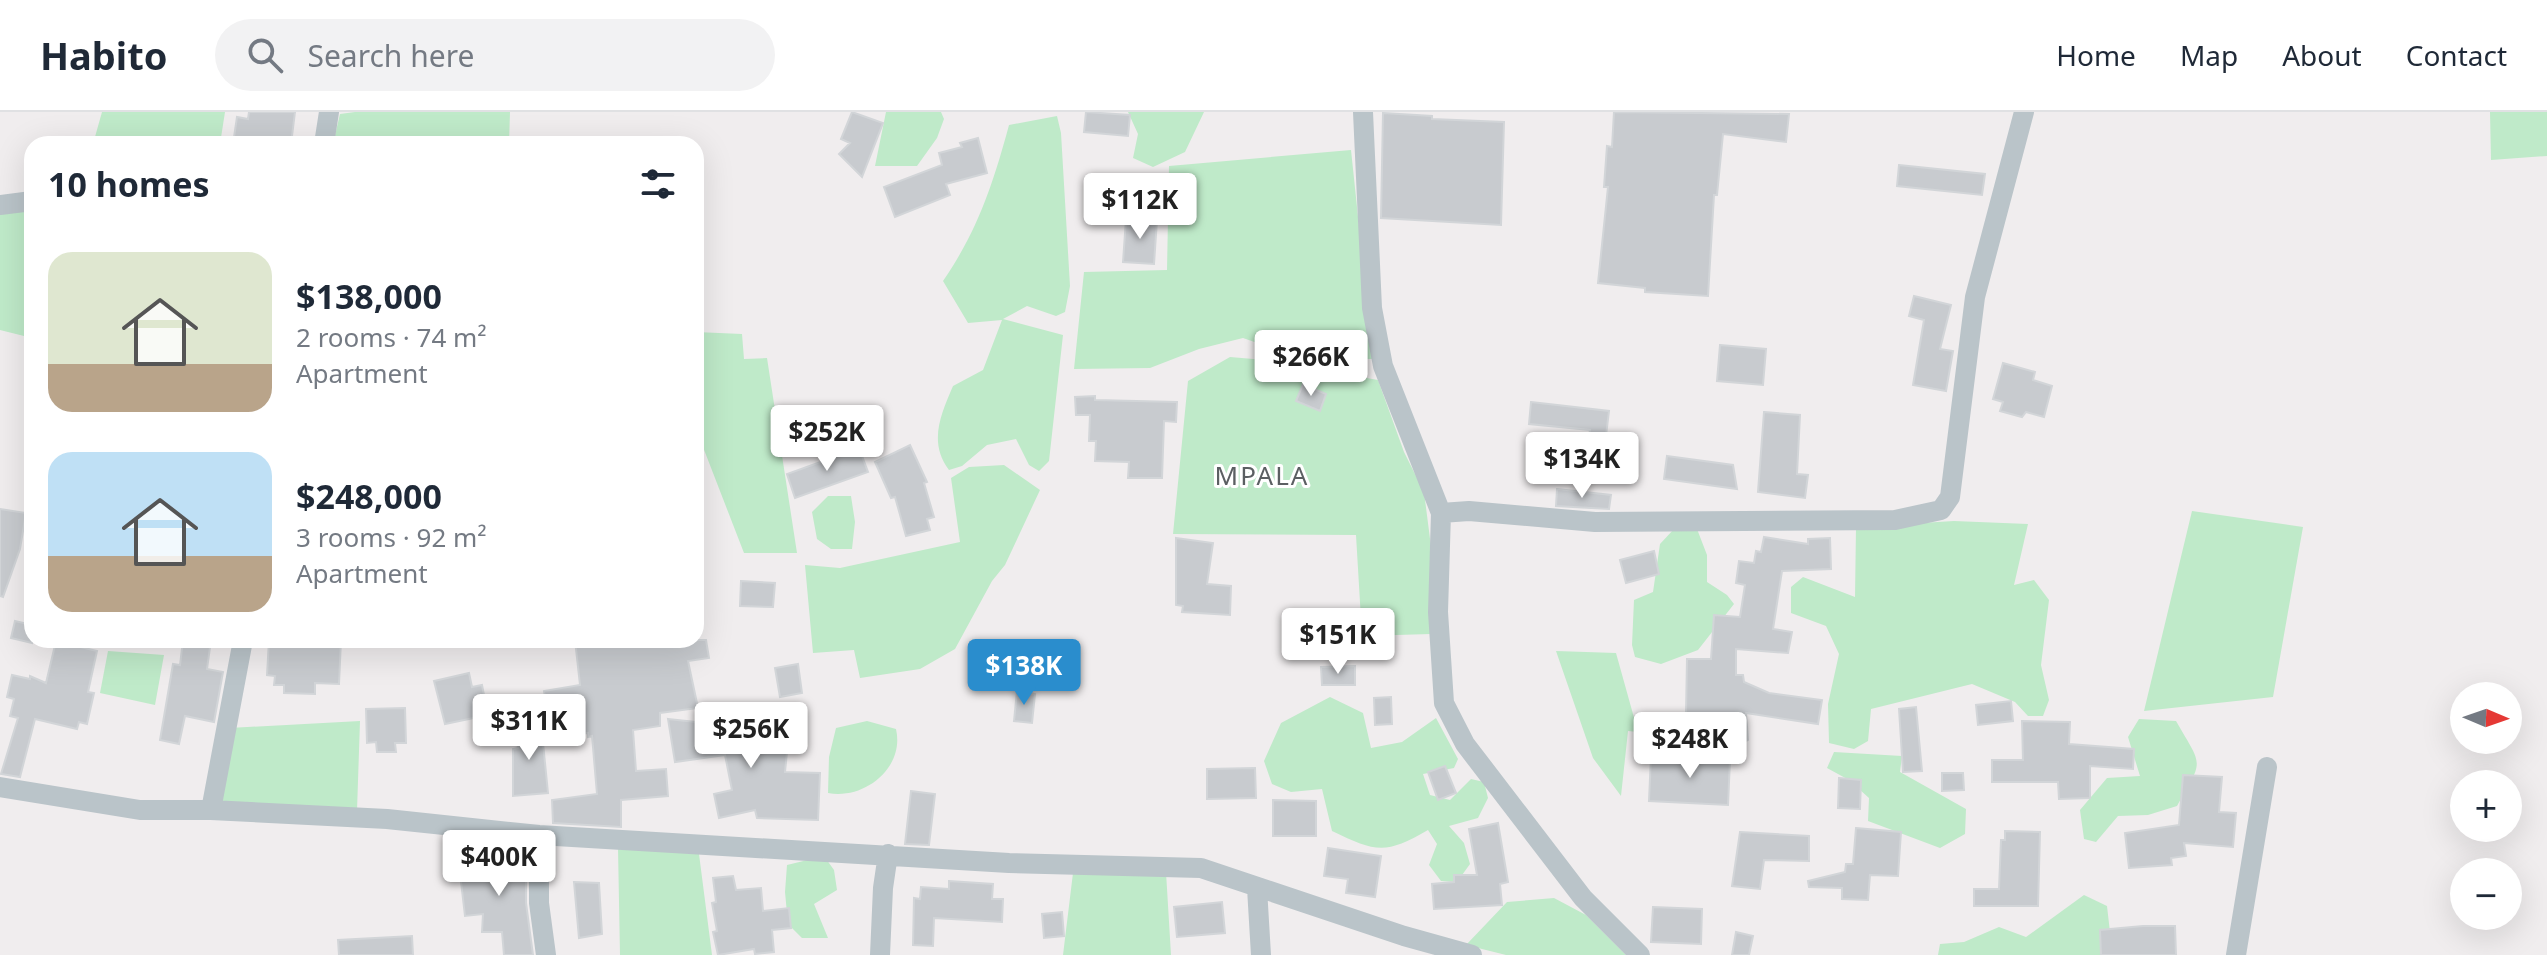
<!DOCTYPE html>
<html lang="en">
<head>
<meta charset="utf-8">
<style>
	body { margin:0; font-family:"Noto Sans",sans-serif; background:#f2f2f3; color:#1f2937; height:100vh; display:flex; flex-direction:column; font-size:30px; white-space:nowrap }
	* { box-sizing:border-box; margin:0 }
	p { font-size:26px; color:#747a83 }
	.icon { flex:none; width:44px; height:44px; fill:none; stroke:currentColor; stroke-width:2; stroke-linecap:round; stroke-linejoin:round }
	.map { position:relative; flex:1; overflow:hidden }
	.sheet { position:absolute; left:24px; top:24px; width:680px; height:512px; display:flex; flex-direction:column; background:#fff; border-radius:24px; box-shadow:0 8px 32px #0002 }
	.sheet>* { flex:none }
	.needle { width:52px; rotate:92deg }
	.fabs { position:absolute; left:2450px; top:570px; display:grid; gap:16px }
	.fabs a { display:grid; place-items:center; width:72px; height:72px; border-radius:50%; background:#fff; box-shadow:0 8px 32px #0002; font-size:40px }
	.price { position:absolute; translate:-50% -68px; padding:0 18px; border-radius:8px; background:#fff; color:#222; font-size:26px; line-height:52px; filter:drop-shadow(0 2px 4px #0008) }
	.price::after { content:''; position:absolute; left:50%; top:48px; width:24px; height:18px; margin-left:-12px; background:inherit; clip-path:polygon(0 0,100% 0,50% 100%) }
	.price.current { background:#2a8dcd; color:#fff }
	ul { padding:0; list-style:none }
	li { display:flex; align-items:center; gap:24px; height:200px; padding:0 24px }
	li span { display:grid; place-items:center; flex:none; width:224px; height:160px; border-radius:24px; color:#555 }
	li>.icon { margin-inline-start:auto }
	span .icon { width:96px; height:96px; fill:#fffc; stroke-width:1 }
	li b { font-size:34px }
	h2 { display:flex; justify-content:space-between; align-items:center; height:96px; padding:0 24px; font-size:34px }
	header { display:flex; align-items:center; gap:48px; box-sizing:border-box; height:112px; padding:0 40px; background:#fff; border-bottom:2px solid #e0e1e3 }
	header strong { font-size:38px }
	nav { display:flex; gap:44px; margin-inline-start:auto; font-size:28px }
	.search { width:560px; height:72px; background:#f2f2f3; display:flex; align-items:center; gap:20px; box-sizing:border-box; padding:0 28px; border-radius:44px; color:#747a83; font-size:30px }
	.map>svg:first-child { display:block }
	.green { fill:#bfeac9 }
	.building { fill:#c8cbcf; stroke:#d2d5d8; stroke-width:2 }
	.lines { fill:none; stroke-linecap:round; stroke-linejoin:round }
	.minor { stroke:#bac4c9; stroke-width:20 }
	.labels { text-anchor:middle; stroke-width:6; stroke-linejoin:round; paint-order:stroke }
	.quarter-label { font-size:26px; letter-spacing:2px; fill:#5b5f62; stroke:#fff }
</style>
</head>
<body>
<header>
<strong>Habito</strong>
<div class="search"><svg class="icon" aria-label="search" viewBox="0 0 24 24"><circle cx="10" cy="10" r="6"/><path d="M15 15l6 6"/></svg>Search here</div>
<nav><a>Home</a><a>Map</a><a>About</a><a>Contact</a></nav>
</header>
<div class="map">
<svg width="2547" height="843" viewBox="0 0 2547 843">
	<rect width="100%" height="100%" fill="#f0edee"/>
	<path class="green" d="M 102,0 L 225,0 L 220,32 L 93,32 Z
		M 355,0 L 510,0 L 509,32 L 333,32 L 340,2 Z
		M 886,0 L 941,0 L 944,7 L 937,26 L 917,54 L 875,54 Z
		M 1128,0 L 1204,0 L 1185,40 L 1153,55 L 1133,46 L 1138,22 Z
		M 2490,0 L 2547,0 L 2547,44 L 2491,48 Z
		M 1057,4 L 1061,21 L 1070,174 L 1065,200 L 1056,204 L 1027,194 L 1003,207 L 1063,223 L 1049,349 L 1039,359 L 1029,353 L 1016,327 L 987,333 L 962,354 L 949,358 C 928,331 941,302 953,274 L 983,258 L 1002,208 L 968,211 L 943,169 C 978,118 993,72 1009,13 Z
		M 1351,38 L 1373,247 L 1334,247 L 1317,241 L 1263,233 L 1243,226 L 1199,237 L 1150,256 L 1074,257 L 1084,160 L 1167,158 L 1169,54 Z
		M 32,97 L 32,226 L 0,218 L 0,100 Z
		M 696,220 L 742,222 L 744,247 L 767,246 L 797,441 L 744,441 L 696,317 Z
		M 1230,245 L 1265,248 L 1378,268 L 1404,340 L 1424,380 L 1433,450 L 1431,522 L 1362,524 L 1356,423 L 1173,422 L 1188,269 Z
		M 1004,353 L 1040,378 L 1005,453 L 992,469 L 955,537 L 920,557 L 860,566 L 854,538 L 813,541 L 805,453 L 840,456 L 960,430 L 951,366 L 969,355 Z
		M 828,384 L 851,384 L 855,410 L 852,437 L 831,437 L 817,427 L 812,400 Z
		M 2192,399 L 2303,415 L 2273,585 L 2144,599 Z
		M 1954,409 L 2028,412 L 2014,473 L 2034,468 L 2049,488 L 2041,553 L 2049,588 L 2043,604 L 2028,604 L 2015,590 L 1972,572 L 1871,597 L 1868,629 L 1854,637 L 1829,631 L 1828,592 L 1839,542 L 1826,514 L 1791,501 L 1791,475 L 1803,465 L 1855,485 L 1856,415 Z
		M 1674,417 L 1697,417 L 1707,443 L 1707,470 L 1727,483 L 1734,492 L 1698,538 L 1661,552 L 1635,545 L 1632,533 L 1634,488 L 1653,480 L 1660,432 Z
		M 108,539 L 164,543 L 155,593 L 100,581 Z
		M 1556,539 L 1616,541 L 1638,620 L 1628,619 L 1621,684 L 1593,646 Z
		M 1330,585 L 1363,601 L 1371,636 L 1402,630 L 1436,606 L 1458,647 L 1454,656 L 1423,662 L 1430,683 L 1450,688 L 1471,667 L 1484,670 L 1488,686 L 1478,706 L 1449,714 L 1464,731 L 1470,752 L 1457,770 L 1441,769 L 1429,753 L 1437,732 L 1428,718 C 1385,743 1376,740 1332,719 L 1322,677 L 1291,680 L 1272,672 L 1264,649 L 1281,611 Z
		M 2139,607 L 2176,609 C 2203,656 2204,646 2177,694 L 2148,703 L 2118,704 L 2096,730 L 2084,727 L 2080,698 L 2107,666 L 2140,664 L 2128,625 Z
		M 360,609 L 357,699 L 216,691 L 229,616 Z
		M 867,609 L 896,617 C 905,656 864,688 828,681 L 829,645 L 836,616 Z
		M 1834,640 L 1902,644 L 1900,660 L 1966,697 L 1965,722 L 1940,736 L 1868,709 L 1869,686 L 1849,668 L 1827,656 Z
		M 618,736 L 699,742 L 712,843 L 620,843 Z
		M 824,744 L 834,758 L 837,778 L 814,792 L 828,826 L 802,826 L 788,812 L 785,780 L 787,753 Z
		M 1166,760 L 1171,843 L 1063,843 L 1073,761 Z
		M 2084,783 L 2107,794 L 2111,829 L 2110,843 L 1938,843 L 1940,832 L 1964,830 L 1999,815 L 2026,825 Z
		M 1554,786 L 1586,803 L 1626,843 L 1506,843 L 1466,833 L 1507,790 Z"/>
	<path class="building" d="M 249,0 L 295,0 L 291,32 L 233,32 L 237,5 L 248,7 Z
		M 852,0 L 883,11 L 862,65 L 839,42 L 850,31 L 841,27 Z
		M 1086,0 L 1130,3 L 1128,24 L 1084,20 Z
		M 1614,0 L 1789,2 L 1786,30 L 1723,22 L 1717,83 L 1714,83 L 1708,184 L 1645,180 L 1645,176 L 1598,171 L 1608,75 L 1604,75 L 1607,34 L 1612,35 Z
		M 1383,1 L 1432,4 L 1432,7 L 1504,10 L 1501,113 L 1381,106 Z
		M 978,26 L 987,61 L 946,72 L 950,83 L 895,105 L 884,75 L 942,53 L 939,41 L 962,35 L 960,31 Z
		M 1899,53 L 1985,62 L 1982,83 L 1897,74 Z
		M 1126,107 L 1157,108 L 1154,152 L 1123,150 Z
		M 1914,184 L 1951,193 L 1940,237 L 1953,239 L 1946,279 L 1913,273 L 1924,208 L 1909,204 Z
		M 1720,233 L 1766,237 L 1763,273 L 1717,269 Z
		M 2003,251 L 2035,260 L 2033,268 L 2052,274 L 2044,305 L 2026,300 L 2022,305 L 2000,299 L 2003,290 L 1993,287 Z
		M 1303,272 L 1326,282 L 1320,299 L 1296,289 Z
		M 1095,284 L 1095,288 L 1177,290 L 1176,310 L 1164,309 L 1162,366 L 1128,366 L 1129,350 L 1095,349 L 1096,329 L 1089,329 L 1090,303 L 1076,303 L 1075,285 Z
		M 1531,290 L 1609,299 L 1605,332 L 1588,330 L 1590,318 L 1529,312 Z
		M 1764,300 L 1800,303 L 1797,362 L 1808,363 L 1805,386 L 1758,380 Z
		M 910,333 L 927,370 L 924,371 L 934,405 L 927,407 L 930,418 L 906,424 L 895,385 L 891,386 L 875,350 Z
		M 859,336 L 868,360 L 795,386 L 787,362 Z
		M 1667,344 L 1733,353 L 1737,377 L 1664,367 Z
		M 1557,377 L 1611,383 L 1609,397 L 1556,394 Z
		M 0,397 L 26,401 L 20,437 L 3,485 L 0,484 Z
		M 1764,425 L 1808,432 L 1808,427 L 1830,426 L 1831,457 L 1782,459 L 1773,517 L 1792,520 L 1788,541 L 1736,537 L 1736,563 L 1743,563 L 1744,570 L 1769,581 L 1822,588 L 1818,612 L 1746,601 L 1748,628 L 1730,637 L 1727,623 L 1730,603 L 1686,602 L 1687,547 L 1711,547 L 1714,503 L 1740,505 L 1745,473 L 1736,471 L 1739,449 L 1754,451 L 1756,439 L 1761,440 Z
		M 1176,426 L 1213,431 L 1207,472 L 1231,474 L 1230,503 L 1182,500 L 1183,494 L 1176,493 Z
		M 1654,439 L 1659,462 L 1626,471 L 1620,448 Z
		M 741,469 L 775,471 L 773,495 L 740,494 Z
		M 15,509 L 32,513 L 32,531 L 11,526 Z
		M 183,528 L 211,528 L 207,557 L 223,560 L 214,610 L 185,604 L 179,632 L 160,628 L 173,552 L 180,553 Z
		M 269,528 L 341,528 L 339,572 L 315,571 L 315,582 L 284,581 L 284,573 L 274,573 L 275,564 L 267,563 Z
		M 575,528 L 706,528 L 709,546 L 688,549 L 698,596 L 660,601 L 660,614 L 633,618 L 636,659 L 666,657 L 668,684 L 621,688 L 621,715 L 553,711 L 552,688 L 597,682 L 592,624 L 588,625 L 588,621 L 552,626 L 544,579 L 580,573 Z
		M 56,529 L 97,539 L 88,580 L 94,581 L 87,612 L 79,610 L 77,617 L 35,607 L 20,665 L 1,662 L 18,606 L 10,604 L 14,587 L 7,585 L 12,563 L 30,567 L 30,564 L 46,571 Z
		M 798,552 L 802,581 L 780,585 L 775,556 Z
		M 1355,554 L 1355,573 L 1322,573 L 1321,555 Z
		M 469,561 L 472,575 L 482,573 L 488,603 L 445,612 L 434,569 Z
		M 1017,579 L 1035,582 L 1032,611 L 1014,609 Z
		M 1391,585 L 1392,612 L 1375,613 L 1374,586 Z
		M 2011,589 L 2013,609 L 1978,613 L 1976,593 Z
		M 1916,595 L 1922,659 L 1903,660 L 1899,597 Z
		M 405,596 L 406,631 L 395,631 L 396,640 L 377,640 L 376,630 L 367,631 L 366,597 Z
		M 668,607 L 789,620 L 785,660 L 820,661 L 818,708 L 757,706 L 755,698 L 719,706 L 714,682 L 732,678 L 725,643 L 675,650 Z
		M 2022,609 L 2070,610 L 2069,632 L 2134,637 L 2133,657 L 2090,654 L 2090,686 L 2059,687 L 2058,670 L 1992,670 L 1992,648 L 2023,648 Z
		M 541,611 L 548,681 L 513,684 L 513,637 L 518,636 L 515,616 Z
		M 1651,644 L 1730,648 L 1728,693 L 1649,689 Z
		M 1445,654 L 1456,681 L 1438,688 L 1428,660 Z
		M 1255,656 L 1256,686 L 1207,687 L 1207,657 Z
		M 1942,661 L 1963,661 L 1964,678 L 1942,679 Z
		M 2183,663 L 2222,665 L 2219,700 L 2236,701 L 2233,735 L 2184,731 L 2186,744 L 2171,746 L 2172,753 L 2129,756 L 2125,721 L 2179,713 Z
		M 1839,666 L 1861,668 L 1860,697 L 1838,696 Z
		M 911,679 L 935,682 L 929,733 L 905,732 Z
		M 1273,688 L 1316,689 L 1316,724 L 1273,724 Z
		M 1498,711 L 1508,770 L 1500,772 L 1502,793 L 1434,797 L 1432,772 L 1454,770 L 1454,763 L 1477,763 L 1469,717 Z
		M 1856,716 L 1901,720 L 1898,764 L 1870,763 L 1868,788 L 1842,787 L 1842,776 L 1809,775 L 1808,769 L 1845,760 L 1846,752 L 1853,752 Z
		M 2005,719 L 2040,720 L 2038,794 L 1974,794 L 1974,777 L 1999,777 L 2001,728 L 2005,728 Z
		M 1740,720 L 1809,724 L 1809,749 L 1764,748 L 1760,777 L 1732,774 Z
		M 1328,736 L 1381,744 L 1375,785 L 1346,781 L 1348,767 L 1324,764 Z
		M 526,742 L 526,791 L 533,843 L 504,843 L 502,820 L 482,820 L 483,802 L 465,804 L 458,744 Z
		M 733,764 L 736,778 L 761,776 L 763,799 L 789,796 L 791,816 L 772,818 L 774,840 L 755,842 L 754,837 L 718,843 L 713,820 L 717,819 L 712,791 L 716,790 L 713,766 Z
		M 949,769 L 993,772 L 992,787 L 1003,787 L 1002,810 L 934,806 L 933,834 L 913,833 L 914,786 L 920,787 L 921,775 L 949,777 Z
		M 574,770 L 599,771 L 602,822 L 579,826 Z
		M 1222,790 L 1225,821 L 1177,825 L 1174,795 Z
		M 1653,795 L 1702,797 L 1701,832 L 1651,830 Z
		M 1062,800 L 1064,824 L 1044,826 L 1042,802 Z
		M 2143,814 L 2175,814 L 2176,843 L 2101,843 L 2100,818 Z
		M 1736,820 L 1753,824 L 1749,843 L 1732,843 Z
		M 412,824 L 413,843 L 339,843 L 338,828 Z"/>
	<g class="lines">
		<path class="minor" d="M 1363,0 L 1372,196 L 1383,254 L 1441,401 L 1438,500 L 1444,591 L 1465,632 L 1583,786 L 1640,843
			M 324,32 L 329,0
			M 0,93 L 32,89
			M 1441,401 L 1469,399 L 1595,410 L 1895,408 L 1941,398 L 1950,385 L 1975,185 L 2024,0
			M 0,675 L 140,698 L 211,698 L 387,707 L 539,723 L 1009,751 L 1201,756 L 1404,824 L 1472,843
			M 211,698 L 243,528
			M 539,723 L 539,791 L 546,843
			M 1257,776 L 1261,843
			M 880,843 L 883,776 L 888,742
			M 2236,843 L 2267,655"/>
	</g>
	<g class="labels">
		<g class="quarter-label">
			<text x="1262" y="373">MPALA</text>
		</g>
	</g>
</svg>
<div class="fabs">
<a><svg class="needle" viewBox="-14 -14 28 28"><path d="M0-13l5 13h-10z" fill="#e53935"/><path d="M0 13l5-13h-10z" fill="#747a83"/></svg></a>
<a>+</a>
<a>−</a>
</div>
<b class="price" style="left:1140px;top:129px">$112K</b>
<b class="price" style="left:1311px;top:286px">$266K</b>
<b class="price" style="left:827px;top:361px">$252K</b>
<b class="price" style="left:1582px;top:388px">$134K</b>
<b class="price" style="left:1338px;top:564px">$151K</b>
<b class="price current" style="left:1024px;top:595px">$138K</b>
<b class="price" style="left:529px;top:650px">$311K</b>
<b class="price" style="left:751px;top:658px">$256K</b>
<b class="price" style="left:1690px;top:668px">$248K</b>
<b class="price" style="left:499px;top:786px">$400K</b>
<section class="sheet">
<h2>10 homes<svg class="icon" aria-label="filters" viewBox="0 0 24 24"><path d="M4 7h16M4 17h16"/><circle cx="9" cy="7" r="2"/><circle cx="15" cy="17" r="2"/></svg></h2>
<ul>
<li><span style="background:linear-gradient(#dfe7d0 70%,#b9a48a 0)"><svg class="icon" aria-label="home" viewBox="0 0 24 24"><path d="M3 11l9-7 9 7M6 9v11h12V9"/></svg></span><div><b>$138,000</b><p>2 rooms · 74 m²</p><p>Apartment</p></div></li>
<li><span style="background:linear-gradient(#bfe0f5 65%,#b9a48a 0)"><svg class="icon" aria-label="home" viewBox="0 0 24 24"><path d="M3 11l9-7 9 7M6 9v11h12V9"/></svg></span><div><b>$248,000</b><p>3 rooms · 92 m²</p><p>Apartment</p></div></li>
</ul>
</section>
</div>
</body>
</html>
